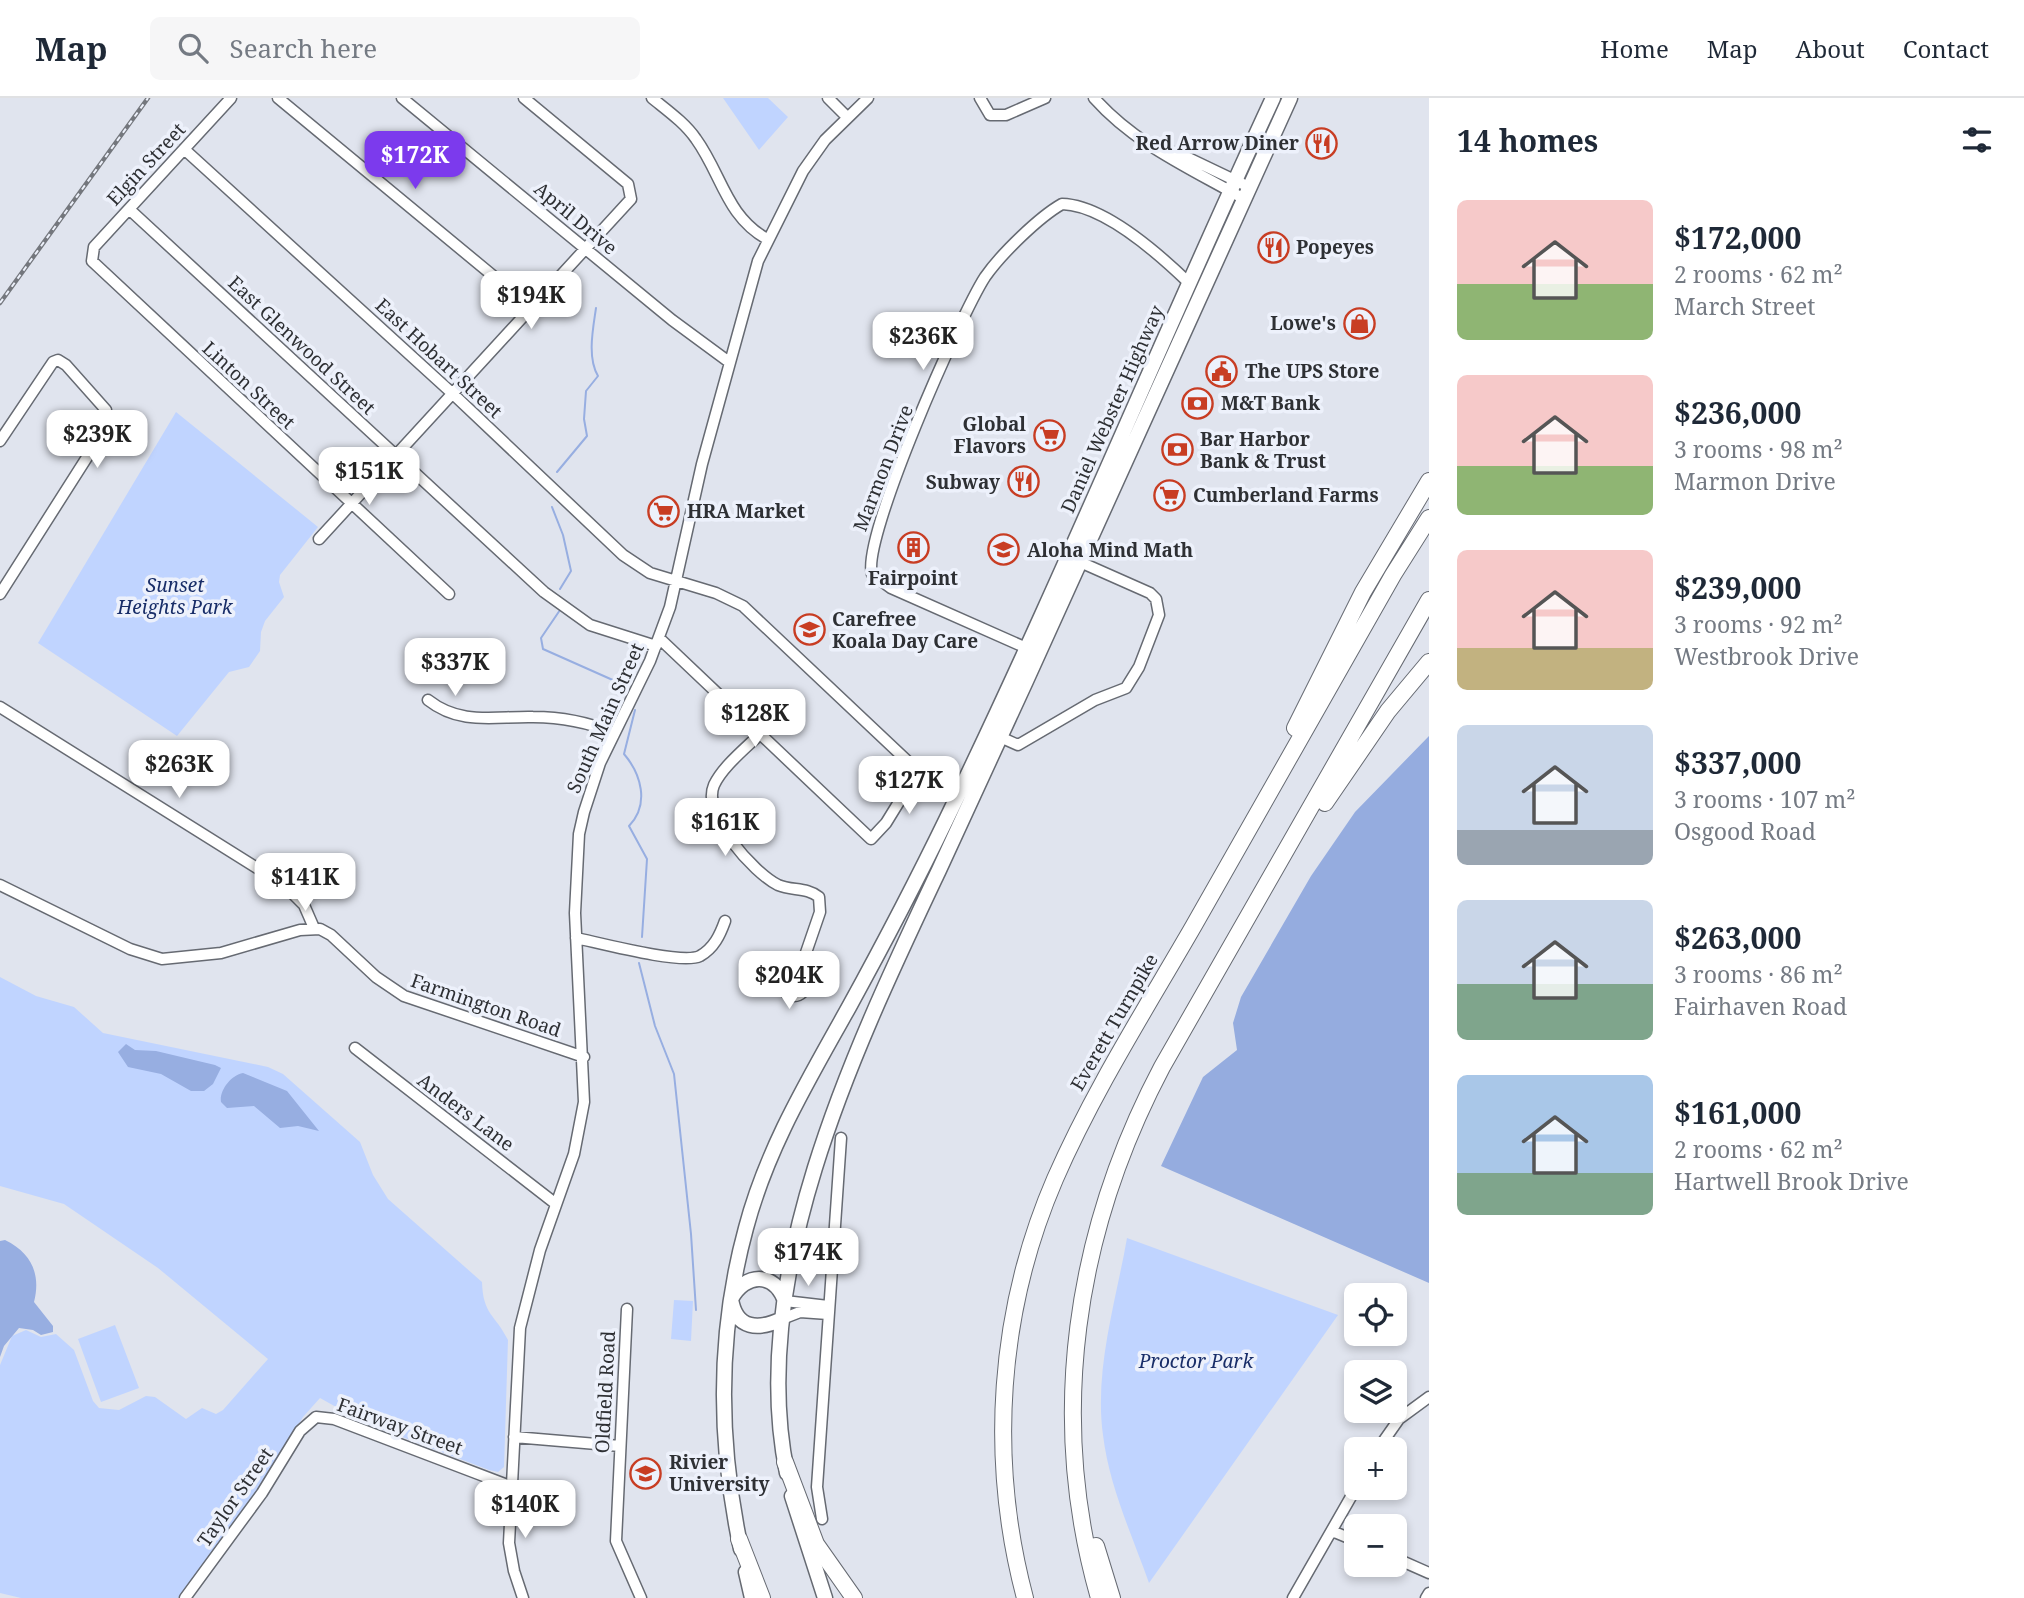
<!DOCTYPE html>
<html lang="en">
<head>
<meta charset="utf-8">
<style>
	body { margin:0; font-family:"Noto Serif",serif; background:#f6f6f7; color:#1f2937; height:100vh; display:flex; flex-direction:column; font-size:26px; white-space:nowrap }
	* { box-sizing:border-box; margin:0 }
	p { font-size:23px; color:#747a83 }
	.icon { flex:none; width:38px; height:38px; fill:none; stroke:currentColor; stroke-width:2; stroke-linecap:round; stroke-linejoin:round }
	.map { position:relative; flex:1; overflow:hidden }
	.details { display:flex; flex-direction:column; background:#fff; width:595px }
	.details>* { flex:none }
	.buttons { position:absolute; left:1344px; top:1185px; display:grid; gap:14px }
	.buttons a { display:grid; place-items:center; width:63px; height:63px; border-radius:10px; background:#fff; box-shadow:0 4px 10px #0003; font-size:35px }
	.price { position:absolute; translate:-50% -60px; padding:0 16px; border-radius:14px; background:#fff; color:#222; font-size:23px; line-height:46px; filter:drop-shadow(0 2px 4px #0008) }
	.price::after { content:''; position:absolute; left:50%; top:42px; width:21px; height:16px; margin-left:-10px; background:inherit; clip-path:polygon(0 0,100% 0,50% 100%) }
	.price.on { background:#7c3aed; color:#fff }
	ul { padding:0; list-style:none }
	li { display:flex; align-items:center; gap:21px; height:175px; padding:0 28px }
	li span { display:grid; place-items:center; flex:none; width:196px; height:140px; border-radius:10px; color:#555 }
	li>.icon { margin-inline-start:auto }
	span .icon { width:84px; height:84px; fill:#fffc; stroke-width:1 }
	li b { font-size:30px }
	h2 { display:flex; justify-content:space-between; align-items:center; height:84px; padding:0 28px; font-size:30px }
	header { display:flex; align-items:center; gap:42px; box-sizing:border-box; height:98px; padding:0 35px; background:#fff; border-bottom:2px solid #e0e1e3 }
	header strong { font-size:33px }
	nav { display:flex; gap:38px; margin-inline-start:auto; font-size:24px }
	.search { width:490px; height:63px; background:#f6f6f7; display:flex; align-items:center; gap:18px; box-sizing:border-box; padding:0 24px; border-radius:10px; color:#747a83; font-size:26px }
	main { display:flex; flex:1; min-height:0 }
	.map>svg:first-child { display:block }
	.green { fill:#c0d4ff }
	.forest { fill:#95acdf }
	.water { fill:#97aee1 }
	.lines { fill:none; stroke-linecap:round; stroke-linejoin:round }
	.stream { stroke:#97aee1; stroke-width:2 }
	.minor-casing { stroke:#666a72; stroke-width:13 }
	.major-casing { stroke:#666a72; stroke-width:17 }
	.highway-casing { stroke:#666a72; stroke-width:18 }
	.minor { stroke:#fff; stroke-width:10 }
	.major { stroke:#fff; stroke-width:14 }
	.highway { stroke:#fff; stroke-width:16 }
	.rail-casing { stroke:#74777d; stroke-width:4.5 }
	.rail { stroke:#edf1fb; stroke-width:2; stroke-dasharray:5; stroke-linecap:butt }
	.labels { text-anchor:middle; stroke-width:7; stroke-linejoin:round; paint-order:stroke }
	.poi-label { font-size:19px; font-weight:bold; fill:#2e3034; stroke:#edf1fb; text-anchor:start }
	.street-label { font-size:19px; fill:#2e3034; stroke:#edf1fb }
	.park-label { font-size:19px; font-style:italic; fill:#182d68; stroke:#edf1fb }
</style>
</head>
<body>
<header>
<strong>Map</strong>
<div class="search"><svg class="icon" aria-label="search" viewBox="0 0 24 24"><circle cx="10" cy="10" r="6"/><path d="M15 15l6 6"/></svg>Search here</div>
<nav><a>Home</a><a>Map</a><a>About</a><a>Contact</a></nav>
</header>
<main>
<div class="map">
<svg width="1429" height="1500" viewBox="0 0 1429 1500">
	<rect width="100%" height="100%" fill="#e0e4ee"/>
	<path class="green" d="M 723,0 L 768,0 L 788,19 L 759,52 Z
		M 176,314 L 318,429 L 280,477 L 279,484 L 284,499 L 265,523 L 261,534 L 260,553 L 249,569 L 229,574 L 177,638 L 38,545 Z
		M 0,879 L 36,898 L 74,909 L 103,935 L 268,969 L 283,976 L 360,1044 L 373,1077 L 388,1101 L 482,1184 C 483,1217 495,1216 508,1242 L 504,1369 L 498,1374 L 489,1372 L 363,1324 L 320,1300 L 303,1319 L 257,1394 L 178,1500 L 21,1500 L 0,1495 L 0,1267 L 12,1238 L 26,1232 L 41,1239 L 56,1236 L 74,1252 L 93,1303 L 99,1310 L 119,1312 L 146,1298 L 155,1299 L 186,1321 L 202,1310 L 216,1316 L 223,1312 L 268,1261 L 158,1170 L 64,1106 L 0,1088 Z
		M 1127,1140 L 1338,1217 L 1149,1485 C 1132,1437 1109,1388 1103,1337 C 1094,1272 1116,1203 1127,1140 Z
		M 674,1202 L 693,1203 L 691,1243 L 671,1241 Z
		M 115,1227 L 139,1290 L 101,1304 L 78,1241 Z"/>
	<path class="forest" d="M 1429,638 L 1429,1185 L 1161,1068 L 1203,979 L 1237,952 L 1233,925 L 1241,899 L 1311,778 L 1355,714 Z"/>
	<path class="water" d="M 126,946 L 135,952 L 156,953 L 215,967 L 221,970 L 213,986 L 204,993 L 191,993 L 161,976 L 128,969 L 118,954 Z
		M 243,975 L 287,993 L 319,1033 L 298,1028 L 280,1030 L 254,1008 L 227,1010 L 221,1004 C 219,993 231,977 243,975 Z
		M 5,1142 C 32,1155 41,1177 34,1204 L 53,1228 L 53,1234 L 41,1237 L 33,1232 L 19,1230 L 4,1248 L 0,1259 L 0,1143 Z"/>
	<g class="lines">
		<path class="stream" d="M 557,374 L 587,338 L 584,321 L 586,293 L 598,278 C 587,259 593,231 596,210
			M 552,409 L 563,437 L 571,473 L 560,491
			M 560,512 L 541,540 L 543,551 L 615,583 L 626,592
			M 635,612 L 624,656 C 641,676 650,706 629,728 L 647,761 L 642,839
			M 639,865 L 655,928 L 674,976 L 691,1136 L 696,1212"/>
		<defs>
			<path id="minor" d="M 231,0 L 94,149 L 92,163 L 449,496
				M 278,0 L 532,210
				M 402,0 L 672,222 L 729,264
				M 652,0 C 668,13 685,25 696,41 C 722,77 726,118 767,141
				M 828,0 L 847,19
				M 980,0 L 990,17 L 1006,17 L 1045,0
				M 1094,0 C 1136,47 1190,70 1244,101
				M 1157,50 L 1180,56 L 1249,89
				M 184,51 L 453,296 L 623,457 L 650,475 L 716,495 L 743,508 L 918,673 L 886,725 L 871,741 L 659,540
				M 129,111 L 544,494 L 590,527 L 656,548
				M 0,343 L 53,264 L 58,262 L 66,267 L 106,312 L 105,331 L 0,496
				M 319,441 L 631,101 L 628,86 L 524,0
				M 1031,552 L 891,490 L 872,476 C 861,441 961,216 985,179 C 1001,156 1039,119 1062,106 C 1105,107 1160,157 1189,185
				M 428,602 C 461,628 495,618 533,619 C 560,619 590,625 614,635
				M 0,609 L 284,787 L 304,807 L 314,830
				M 761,635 C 746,650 723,668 714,687 C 701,717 754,775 778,787 C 792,793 807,789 819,799 L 820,814 L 799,875
				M 1000,639 L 1018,647 L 1095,602 L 1126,590 L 1139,569 L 1159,517 L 1156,501 L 1150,495 L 1080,464
				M 0,787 L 130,851 L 162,861 L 221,855 L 300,832 L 320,831 L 331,837 L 376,879 L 404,898 L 584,959
				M 576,840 C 600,845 682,867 700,858 C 714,850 720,837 725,823
				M782 886a12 12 0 1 1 24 0a12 12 0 1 1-24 0Z
				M 355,950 L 556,1106
				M 785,1203 L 828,1208
				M 627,1211 L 616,1443 L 641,1500
				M 782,1221 L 800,1214 L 828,1216
				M 514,1339 L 620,1348
				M 1378,1351 L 1399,1321 L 1429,1299
				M 822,1421 L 817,1389 L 841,1040
				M 1332,1433 L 1356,1443
				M 1395,1460 L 1429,1475
				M 185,1500 L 262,1395 L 300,1333 L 316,1319 L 334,1321 L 510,1388
				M 523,1500 L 514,1473 L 509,1445 L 520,1230 L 540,1152 L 574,1056 L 584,1004 L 575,815 L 579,736 L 584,714 L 600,665 L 650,563 L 670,509 L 702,366 L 758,163 L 803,73 L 825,42 L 868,0
				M 1293,1500 L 1356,1390
				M 1426,1500 L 1429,1495"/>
			<path id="major" d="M 782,1221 C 759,1232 736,1232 731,1201 C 745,1175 774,1173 785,1203
				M 787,1375 C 746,1176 856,948 939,772 C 968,709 997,646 1026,583 C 1114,389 1203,195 1290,0
				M 792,1398 L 825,1500
				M 741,1451 C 718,1344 717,1236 746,1130 C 767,1050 809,981 849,909 C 883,847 916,784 947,720 C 1062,483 1162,239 1273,0
				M 746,1474 L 752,1500"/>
			<path id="highway" d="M 1295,630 L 1363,494 L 1429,383
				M 1325,705 L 1388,613 L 1429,564
				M 785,1364 L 816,1446 L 854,1500
				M 739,1441 L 762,1500
				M 1096,1448 L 1112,1500
				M 1025,1500 C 988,1361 998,1213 1055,1081 C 1093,994 1145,912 1193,829 C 1259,712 1327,594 1393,477 L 1429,420
				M 1099,1500 C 1047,1319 1075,1134 1162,969 L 1429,502"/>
		</defs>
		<use href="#minor" class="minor-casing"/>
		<use href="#major" class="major-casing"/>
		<use href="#highway" class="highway-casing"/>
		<use href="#minor" class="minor"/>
		<use href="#major" class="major"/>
		<use href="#highway" class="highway"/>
		<defs>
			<path id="rail" d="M 0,205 L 148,0"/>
		</defs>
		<use href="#rail" class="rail-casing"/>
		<use href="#rail" class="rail"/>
	</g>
	<defs>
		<symbol id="restaurant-ring" viewBox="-11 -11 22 22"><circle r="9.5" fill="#edf1fb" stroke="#c83d23" stroke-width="1.5"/><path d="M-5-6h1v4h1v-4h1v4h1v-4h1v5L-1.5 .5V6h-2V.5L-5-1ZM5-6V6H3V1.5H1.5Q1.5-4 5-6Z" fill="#c83d23"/></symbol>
		<symbol id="shop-ring" viewBox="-11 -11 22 22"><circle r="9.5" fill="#edf1fb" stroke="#c83d23" stroke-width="1.5"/><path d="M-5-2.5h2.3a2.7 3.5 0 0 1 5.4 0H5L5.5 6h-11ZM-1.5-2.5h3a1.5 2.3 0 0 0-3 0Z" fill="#c83d23"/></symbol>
		<symbol id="civic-ring" viewBox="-11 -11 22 22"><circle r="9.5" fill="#edf1fb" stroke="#c83d23" stroke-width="1.5"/><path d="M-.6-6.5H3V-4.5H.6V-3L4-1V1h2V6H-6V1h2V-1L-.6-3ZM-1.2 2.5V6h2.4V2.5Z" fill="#c83d23"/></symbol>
		<symbol id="bank-ring" viewBox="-11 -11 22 22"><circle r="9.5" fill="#edf1fb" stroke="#c83d23" stroke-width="1.5"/><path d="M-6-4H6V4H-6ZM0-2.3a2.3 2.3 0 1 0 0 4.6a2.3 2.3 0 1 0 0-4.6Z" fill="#c83d23"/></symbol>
		<symbol id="supermarket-ring" viewBox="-11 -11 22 22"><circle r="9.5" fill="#edf1fb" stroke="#c83d23" stroke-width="1.5"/><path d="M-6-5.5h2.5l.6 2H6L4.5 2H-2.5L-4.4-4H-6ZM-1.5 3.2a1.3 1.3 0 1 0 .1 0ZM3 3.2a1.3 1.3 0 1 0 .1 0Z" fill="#c83d23"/></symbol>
		<symbol id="building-ring" viewBox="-11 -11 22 22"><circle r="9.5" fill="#edf1fb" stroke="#c83d23" stroke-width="1.5"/><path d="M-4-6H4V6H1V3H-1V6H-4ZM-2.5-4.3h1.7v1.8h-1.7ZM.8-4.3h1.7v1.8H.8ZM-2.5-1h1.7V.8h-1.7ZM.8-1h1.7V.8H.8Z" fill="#c83d23"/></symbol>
		<symbol id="school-ring" viewBox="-11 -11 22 22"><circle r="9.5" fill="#edf1fb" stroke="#c83d23" stroke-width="1.5"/><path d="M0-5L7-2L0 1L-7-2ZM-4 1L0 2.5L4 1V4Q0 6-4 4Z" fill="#c83d23"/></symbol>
		<symbol id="university-ring" viewBox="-11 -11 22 22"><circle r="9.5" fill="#edf1fb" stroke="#c83d23" stroke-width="1.5"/><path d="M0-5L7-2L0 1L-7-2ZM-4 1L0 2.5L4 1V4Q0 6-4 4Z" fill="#c83d23"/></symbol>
	</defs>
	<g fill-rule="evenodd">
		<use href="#restaurant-ring" x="1304" y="28" width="35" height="35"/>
		<use href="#restaurant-ring" x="1256" y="132" width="35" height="35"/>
		<use href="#shop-ring" x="1342" y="208" width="35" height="35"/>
		<use href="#civic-ring" x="1204" y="256" width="35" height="35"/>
		<use href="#bank-ring" x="1180" y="288" width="35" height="35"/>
		<use href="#supermarket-ring" x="1032" y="320" width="35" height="35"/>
		<use href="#bank-ring" x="1160" y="334" width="35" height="35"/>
		<use href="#restaurant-ring" x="1006" y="366" width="35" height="35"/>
		<use href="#supermarket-ring" x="1152" y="380" width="35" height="35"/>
		<use href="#supermarket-ring" x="646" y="396" width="35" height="35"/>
		<use href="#building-ring" x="896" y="432" width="35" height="35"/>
		<use href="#school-ring" x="986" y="434" width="35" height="35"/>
		<use href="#school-ring" x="792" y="514" width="35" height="35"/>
		<use href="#university-ring" x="628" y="1358" width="35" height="35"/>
	</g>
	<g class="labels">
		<g class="poi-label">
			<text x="1299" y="52" text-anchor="end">Red Arrow Diner</text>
			<text x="1296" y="156">Popeyes</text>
			<text x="1336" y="232" text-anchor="end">Lowe's</text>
			<text x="1245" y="280">The UPS Store</text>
			<text x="1221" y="312">M&amp;T Bank</text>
			<text x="1026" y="333" text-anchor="end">Global<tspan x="1026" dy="22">Flavors</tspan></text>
			<text x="1200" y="348">Bar Harbor<tspan x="1200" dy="22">Bank &amp; Trust</tspan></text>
			<text x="1000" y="391" text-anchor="end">Subway</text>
			<text x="1193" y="404">Cumberland Farms</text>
			<text x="687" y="420">HRA Market</text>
			<text x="1027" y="459">Aloha Mind Math</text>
			<text x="913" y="487" text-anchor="middle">Fairpoint</text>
			<text x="832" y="528">Carefree<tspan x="832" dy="22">Koala Day Care</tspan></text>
			<text x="669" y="1371">Rivier<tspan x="669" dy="22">University</tspan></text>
		</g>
		<g class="street-label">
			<text transform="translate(146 66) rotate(-47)" y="7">Elgin Street</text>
			<text transform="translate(576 120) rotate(40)" y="7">April Drive</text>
			<text transform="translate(302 247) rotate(43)" y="7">East Glenwood Street</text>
			<text transform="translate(439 260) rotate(43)" y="7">East Hobart Street</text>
			<text transform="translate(249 287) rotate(43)" y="7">Linton Street</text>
			<text transform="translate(1112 311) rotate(-66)" y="7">Daniel Webster Highway</text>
			<text transform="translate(883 370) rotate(-69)" y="7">Marmon Drive</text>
			<text transform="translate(605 620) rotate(-66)" y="7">South Main Street</text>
			<text transform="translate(486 907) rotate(19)" y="7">Farmington Road</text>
			<text transform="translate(1114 924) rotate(-60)" y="7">Everett Turnpike</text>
			<text transform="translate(466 1014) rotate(37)" y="7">Anders Lane</text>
			<text transform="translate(605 1294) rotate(-87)" y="7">Oldfield Road</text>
			<text transform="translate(400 1328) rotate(20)" y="7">Fairway Street</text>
			<text transform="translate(235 1399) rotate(-55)" y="7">Taylor Street</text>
		</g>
		<g class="park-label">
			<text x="175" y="494">Sunset<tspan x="175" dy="22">Heights Park</tspan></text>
			<text x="1196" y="1270">Proctor Park</text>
		</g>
	</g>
</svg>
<div class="buttons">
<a><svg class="icon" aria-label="locate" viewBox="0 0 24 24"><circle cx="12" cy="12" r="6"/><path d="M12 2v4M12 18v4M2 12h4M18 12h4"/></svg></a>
<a><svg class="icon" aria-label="layers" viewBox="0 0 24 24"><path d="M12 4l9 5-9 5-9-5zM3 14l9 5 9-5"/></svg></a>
<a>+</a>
<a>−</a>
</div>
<b class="price on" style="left:415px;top:93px">$172K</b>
<b class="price" style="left:531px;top:233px">$194K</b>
<b class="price" style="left:923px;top:274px">$236K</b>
<b class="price" style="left:97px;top:372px">$239K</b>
<b class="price" style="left:369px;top:409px">$151K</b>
<b class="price" style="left:455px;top:600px">$337K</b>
<b class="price" style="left:755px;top:651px">$128K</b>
<b class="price" style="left:179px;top:702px">$263K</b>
<b class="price" style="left:909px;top:718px">$127K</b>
<b class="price" style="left:725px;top:760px">$161K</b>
<b class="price" style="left:305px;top:815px">$141K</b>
<b class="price" style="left:789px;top:913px">$204K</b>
<b class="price" style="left:808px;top:1190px">$174K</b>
<b class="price" style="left:525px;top:1442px">$140K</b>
</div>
<section class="details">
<h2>14 homes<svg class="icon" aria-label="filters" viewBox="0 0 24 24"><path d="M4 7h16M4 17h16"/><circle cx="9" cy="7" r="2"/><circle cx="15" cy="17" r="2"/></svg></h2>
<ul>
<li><span style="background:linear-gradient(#f6c9c9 60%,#8fb573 0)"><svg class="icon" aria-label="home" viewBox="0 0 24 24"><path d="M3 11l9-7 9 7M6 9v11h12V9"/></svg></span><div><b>$172,000</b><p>2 rooms · 62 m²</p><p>March Street</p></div></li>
<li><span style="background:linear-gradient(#f6c9c9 65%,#8fb573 0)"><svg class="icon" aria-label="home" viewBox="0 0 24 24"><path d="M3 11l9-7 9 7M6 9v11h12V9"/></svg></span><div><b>$236,000</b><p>3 rooms · 98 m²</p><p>Marmon Drive</p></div></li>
<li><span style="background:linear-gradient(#f6c9c9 70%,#c2b280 0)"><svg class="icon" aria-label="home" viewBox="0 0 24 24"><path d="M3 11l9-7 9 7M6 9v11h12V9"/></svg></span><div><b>$239,000</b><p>3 rooms · 92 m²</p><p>Westbrook Drive</p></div></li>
<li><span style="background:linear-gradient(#c9d6e8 75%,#9aa5b1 0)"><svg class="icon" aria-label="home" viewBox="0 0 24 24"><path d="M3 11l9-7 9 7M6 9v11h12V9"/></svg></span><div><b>$337,000</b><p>3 rooms · 107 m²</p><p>Osgood Road</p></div></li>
<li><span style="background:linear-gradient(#c9d6e8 60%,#7fa58c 0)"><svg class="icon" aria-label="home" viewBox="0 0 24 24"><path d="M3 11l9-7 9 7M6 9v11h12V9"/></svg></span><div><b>$263,000</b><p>3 rooms · 86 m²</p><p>Fairhaven Road</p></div></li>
<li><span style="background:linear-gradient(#a9c7e8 70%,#7fa58c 0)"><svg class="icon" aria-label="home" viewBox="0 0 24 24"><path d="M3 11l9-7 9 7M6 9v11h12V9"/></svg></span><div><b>$161,000</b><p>2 rooms · 62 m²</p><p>Hartwell Brook Drive</p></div></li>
</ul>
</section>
</main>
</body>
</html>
